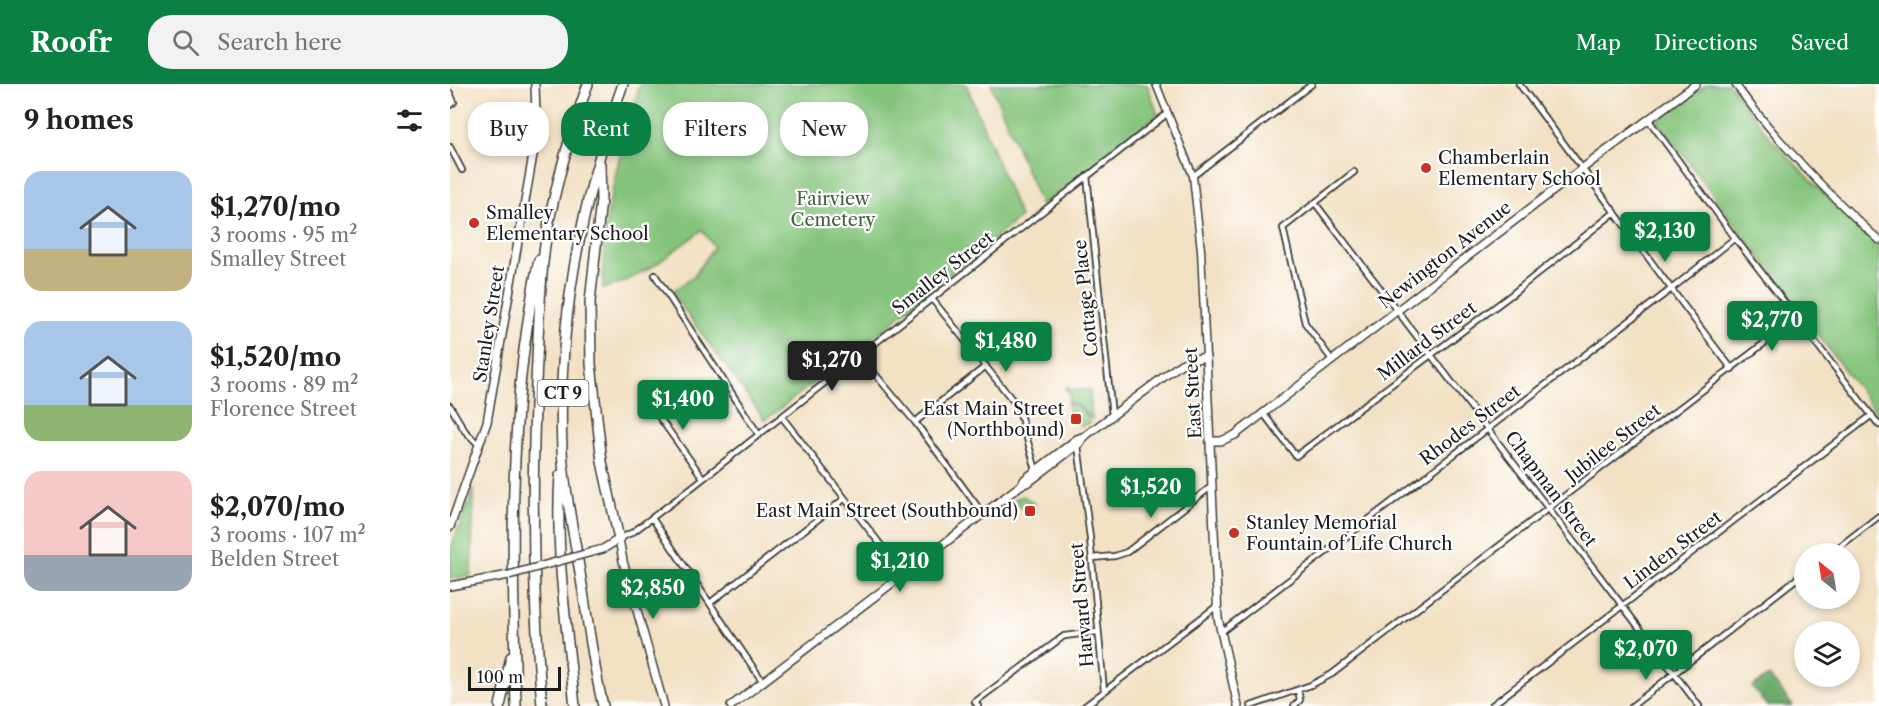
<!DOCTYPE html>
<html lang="en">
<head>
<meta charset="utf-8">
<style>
	body { margin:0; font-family:"Libre Caslon Text",serif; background:#f2f2f2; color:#222; height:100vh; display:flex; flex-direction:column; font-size:22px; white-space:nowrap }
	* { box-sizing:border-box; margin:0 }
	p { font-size:20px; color:#767676 }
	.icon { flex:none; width:33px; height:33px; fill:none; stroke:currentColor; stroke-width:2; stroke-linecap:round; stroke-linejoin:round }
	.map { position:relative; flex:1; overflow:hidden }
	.side { display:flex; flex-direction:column; background:#fff; width:450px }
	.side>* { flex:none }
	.guide { position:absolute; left:18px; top:18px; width:570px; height:54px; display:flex; gap:12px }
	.needle { width:39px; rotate:330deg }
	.buttons { position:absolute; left:1344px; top:459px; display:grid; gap:12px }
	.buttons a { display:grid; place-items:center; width:66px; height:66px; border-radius:50%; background:#fff; box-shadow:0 3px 9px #0003; font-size:30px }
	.scale { position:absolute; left:18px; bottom:15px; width:93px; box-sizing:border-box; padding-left:6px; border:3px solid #1c1c1c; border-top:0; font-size:16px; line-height:21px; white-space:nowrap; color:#1c1c1c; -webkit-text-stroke:4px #fff; paint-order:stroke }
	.price { position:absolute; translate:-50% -51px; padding:0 14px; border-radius:6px; background:#0b8043; color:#fff; font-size:20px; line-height:39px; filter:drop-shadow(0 2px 3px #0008) }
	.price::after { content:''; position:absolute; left:50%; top:36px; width:18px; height:14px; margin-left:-9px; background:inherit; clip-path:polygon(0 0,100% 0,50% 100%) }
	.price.active { background:#222; color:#fff }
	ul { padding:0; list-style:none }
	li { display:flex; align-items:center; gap:18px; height:150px; padding:0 24px }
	li span { display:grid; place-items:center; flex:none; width:168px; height:120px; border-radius:18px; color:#555 }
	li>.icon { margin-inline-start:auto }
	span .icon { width:72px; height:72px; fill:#fffc; stroke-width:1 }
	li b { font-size:26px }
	h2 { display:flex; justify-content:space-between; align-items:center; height:72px; padding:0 24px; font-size:26px }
	.tag { padding:0 21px; border-radius:24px; background:#fff; box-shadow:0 3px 9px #0003; font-size:21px; line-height:54px }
	.tag.active { background:#0b8043; color:#fff }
	header { display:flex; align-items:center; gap:36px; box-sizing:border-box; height:84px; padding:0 30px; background:#0b8043; color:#fff }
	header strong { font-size:28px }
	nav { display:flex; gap:33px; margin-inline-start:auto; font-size:21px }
	.search { width:420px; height:54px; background:#f2f2f2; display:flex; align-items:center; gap:15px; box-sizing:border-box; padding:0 21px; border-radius:24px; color:#767676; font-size:22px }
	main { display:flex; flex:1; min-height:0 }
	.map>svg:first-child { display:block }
	.green { fill:#85c47c; stroke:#50704c; stroke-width:1.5 }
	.forest { fill:#6caa6c; stroke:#446344; stroke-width:1.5 }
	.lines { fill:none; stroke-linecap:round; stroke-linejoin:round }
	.minor-casing { stroke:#3c3a35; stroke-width:8 }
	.tertiary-casing { stroke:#3c3a35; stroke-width:9 }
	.secondary-casing { stroke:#3c3a35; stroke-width:10 }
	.motorway-casing { stroke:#3c3a35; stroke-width:12 }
	.minor { stroke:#fff; stroke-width:4.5 }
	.tertiary { stroke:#fff; stroke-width:6 }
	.secondary { stroke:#fff; stroke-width:7 }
	.motorway { stroke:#fff; stroke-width:9 }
	.secondary-bridge-casing { stroke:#3c3a35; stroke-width:10; stroke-linecap:butt }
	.secondary-bridge { stroke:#fff; stroke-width:7 }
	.poi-dot { fill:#c8321e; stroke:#fff; stroke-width:2 }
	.labels { text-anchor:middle; stroke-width:4.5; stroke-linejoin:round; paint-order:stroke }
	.shield { fill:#fff; stroke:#606060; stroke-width:1.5 }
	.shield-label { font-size:16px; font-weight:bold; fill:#1c1c1c }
	.poi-label { font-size:18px; fill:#1c1c1c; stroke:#fff; text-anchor:start }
	.park-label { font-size:18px; fill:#465f42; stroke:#fff }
	.street-label { font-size:18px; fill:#1c1c1c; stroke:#fff }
</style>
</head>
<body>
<header>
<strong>Roofr</strong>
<div class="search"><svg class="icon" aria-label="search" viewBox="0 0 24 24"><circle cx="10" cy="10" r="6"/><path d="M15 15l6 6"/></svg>Search here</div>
<nav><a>Map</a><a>Directions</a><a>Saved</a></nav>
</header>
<main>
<section class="side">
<h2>9 homes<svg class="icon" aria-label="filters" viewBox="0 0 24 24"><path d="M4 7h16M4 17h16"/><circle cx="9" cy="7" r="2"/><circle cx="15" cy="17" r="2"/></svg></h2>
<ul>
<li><span style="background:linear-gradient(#a9c7e8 65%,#c2b280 0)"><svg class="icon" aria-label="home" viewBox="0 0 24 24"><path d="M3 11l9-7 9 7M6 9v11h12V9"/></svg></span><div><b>$1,270/mo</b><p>3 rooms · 95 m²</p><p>Smalley Street</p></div></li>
<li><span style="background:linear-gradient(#a9c7e8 70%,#8fb573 0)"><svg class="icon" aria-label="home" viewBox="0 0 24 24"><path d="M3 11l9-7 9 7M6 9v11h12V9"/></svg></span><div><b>$1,520/mo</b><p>3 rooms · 89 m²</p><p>Florence Street</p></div></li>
<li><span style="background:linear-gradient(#f6c9c9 70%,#9aa5b1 0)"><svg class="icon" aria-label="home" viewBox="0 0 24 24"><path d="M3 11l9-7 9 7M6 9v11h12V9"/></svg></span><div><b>$2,070/mo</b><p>3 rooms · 107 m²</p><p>Belden Street</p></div></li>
</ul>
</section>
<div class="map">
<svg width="1429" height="622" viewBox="0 0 1429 622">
	<rect width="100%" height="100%" fill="#fff"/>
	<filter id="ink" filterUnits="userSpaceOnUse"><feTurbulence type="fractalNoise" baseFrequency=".0167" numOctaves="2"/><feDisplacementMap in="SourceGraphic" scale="12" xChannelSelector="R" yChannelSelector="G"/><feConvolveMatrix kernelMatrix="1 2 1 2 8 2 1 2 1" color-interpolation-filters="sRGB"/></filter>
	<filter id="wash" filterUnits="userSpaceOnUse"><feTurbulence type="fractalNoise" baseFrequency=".008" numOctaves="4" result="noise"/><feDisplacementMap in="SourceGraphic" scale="24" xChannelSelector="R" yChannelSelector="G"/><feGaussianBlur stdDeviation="1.35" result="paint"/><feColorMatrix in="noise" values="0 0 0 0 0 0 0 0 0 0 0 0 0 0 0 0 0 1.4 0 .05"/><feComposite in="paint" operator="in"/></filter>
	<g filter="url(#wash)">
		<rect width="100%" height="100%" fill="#f2e1c4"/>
		<path class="green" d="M 190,0 L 516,0 L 570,133 L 425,252 L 315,336 L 221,208 L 243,193 L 264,163 L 252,146 L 205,181 L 176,197 L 153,205 C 153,190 153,174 154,159 C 159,106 175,51 190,0 Z
			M 541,0 L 697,0 L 708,31 L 591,122 Z
			M 1257,0 L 1279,0 L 1322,56 L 1394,130 L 1429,161 L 1429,332 L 1207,36 Z
			M 618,303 L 620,306 L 640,306 L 642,335 L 629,322 L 618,318 L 620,312 L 616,304 Z
			M 618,319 C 630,321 636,329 640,339 L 631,342 L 623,334 L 618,332 Z
			M 24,405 L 21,491 L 0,495 L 0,466 Z
			M 574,412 L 585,420 L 583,433 L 570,423 L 565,415 Z"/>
		<path class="forest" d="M 1319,592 L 1343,622 L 1317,622 L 1302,603 Z"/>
	</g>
	<g filter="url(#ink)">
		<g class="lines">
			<defs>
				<path id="minor" d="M 1069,0 C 1141,94 1209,191 1282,285
					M 0,9 L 4,18 L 0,21
					M 1198,35 L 1285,154 L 1429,341
					M 0,63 L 12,86
					M 637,92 L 662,332
					M 743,92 L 862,0
					M 865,119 L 1249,622
					M 205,191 L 309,351
					M 482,215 L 568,323 L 586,386
					M 410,272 L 465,338 L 533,430
					M 882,276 L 855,239 L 833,144 L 904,88
					M 193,321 L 207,330 L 253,394
					M 0,322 L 15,347 L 30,362
					M 813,329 L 846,372 L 1061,211 L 1165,128
					M 332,333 L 454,491
					M 465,338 L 536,282
					M 628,361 L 640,454 L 654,607
					M 202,434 L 313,598
					M 169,455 L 183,448 L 227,415 L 718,29
					M 1380,470 L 1429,432
					M 642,474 L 665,472 L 677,468 L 762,402
					M 260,519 L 394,415
					M 771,548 L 1220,206 L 1285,154
					M 528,622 L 525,618 L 614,552 L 647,548
					M 635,622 L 767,522
					M 801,622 L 861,601 L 882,590 L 1317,257 L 1344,231
					M 844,622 L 850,616 L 848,606
					M 1041,622 L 1422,331
					M 1182,622 L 1354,489"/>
				<path id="tertiary" d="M 706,0 L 743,92 L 751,166 L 756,273
					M 1285,0 C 1327,58 1376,108 1429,156"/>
				<path id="secondary" d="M 760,357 L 771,357 L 785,351 L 1133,84 L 1246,0
					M 571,401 L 579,398 L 630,359 L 635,352
					M 0,443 L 37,338 L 84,65 L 86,33 L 85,0
					M 142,468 L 153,465 L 169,455 L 173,477 L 214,622
					M 0,502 L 59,491
					M 281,622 L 571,401 L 575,395 L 627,355 L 635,352 L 731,280 L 740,276 L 756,273 L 768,534 L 788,622"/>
				<path id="motorway" d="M 150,80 L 151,116 L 140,218 L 141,280 L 152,378 L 169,455
					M 110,391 C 105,468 117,546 125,622
					M 50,622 L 61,573
					M 66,622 C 63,503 59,384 74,266 C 78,236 82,205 89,176
					M 92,622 C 82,507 81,392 87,276 C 89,236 90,194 96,154 C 105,102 120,50 138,0
					M 153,622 C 142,576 137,529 129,483 C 123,444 114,405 112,366 C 107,241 131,117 173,0"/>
			</defs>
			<use href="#minor" class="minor-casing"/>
			<use href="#tertiary" class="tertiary-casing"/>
			<use href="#secondary" class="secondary-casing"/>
			<use href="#motorway" class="motorway-casing"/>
			<use href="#minor" class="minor"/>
			<use href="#tertiary" class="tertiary"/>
			<use href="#secondary" class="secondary"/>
			<use href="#motorway" class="motorway"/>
			<defs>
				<path id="secondary-bridge" d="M 59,491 L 142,468"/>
			</defs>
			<use href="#secondary-bridge" class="secondary-bridge-casing"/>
			<use href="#secondary-bridge" class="secondary-bridge"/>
		</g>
	</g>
	<g class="poi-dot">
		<circle cx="976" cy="84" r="6"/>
		<circle cx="24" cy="139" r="6"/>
		<rect x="620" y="329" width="12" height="12" rx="3"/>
		<rect x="574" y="421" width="12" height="12" rx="3"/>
		<circle cx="784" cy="449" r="6"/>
	</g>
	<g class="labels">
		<rect class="shield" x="87.5" y="296" width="51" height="26" rx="4.5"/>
		<g class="shield-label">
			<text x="113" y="315">CT 9</text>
		</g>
		<g class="poi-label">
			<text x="988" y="80">Chamberlain<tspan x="988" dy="21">Elementary School</tspan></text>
			<text x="36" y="135">Smalley<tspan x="36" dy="21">Elementary School</tspan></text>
			<text x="614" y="331" text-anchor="end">East Main Street<tspan x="614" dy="21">(Northbound)</tspan></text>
			<text x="568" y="433" text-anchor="end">East Main Street (Southbound)</text>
			<text x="796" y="445">Stanley Memorial<tspan x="796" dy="21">Fountain of Life Church</tspan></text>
		</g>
		<g class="park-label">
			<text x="383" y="121">Fairview<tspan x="383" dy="21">Cemetery</tspan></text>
		</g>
		<g class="street-label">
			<text transform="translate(995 171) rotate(-38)" y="6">Newington Avenue</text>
			<text transform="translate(493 189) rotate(-38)" y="6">Smalley Street</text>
			<text transform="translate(636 214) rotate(-96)" y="6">Cottage Place</text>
			<text transform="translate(39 240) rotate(-81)" y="6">Stanley Street</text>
			<text transform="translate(977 257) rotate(-37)" y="6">Millard Street</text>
			<text transform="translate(743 309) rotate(-93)" y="6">East Street</text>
			<text transform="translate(1020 341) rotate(-37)" y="6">Rhodes Street</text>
			<text transform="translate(1163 359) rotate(-38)" y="6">Jubilee Street</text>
			<text transform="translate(1101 405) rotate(53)" y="6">Chapman Street</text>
			<text transform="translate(1223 466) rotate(-37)" y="6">Linden Street</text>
			<text transform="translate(632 521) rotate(-95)" y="6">Harvard Street</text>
		</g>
	</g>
</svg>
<div class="buttons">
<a><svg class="needle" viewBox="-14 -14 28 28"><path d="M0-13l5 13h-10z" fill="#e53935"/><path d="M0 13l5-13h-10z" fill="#767676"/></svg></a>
<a><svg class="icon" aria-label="layers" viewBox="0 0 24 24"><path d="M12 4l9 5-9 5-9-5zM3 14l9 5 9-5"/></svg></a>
</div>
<div class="scale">100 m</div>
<b class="price" style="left:1215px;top:179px">$2,130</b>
<b class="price" style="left:1322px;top:268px">$2,770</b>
<b class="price" style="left:556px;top:289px">$1,480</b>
<b class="price active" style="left:382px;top:308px">$1,270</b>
<b class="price" style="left:233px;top:347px">$1,400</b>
<b class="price" style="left:701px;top:435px">$1,520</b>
<b class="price" style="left:450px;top:509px">$1,210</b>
<b class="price" style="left:203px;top:536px">$2,850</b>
<b class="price" style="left:1196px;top:597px">$2,070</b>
<div class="guide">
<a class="tag">Buy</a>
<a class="tag active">Rent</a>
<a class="tag">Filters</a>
<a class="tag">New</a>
</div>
</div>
</main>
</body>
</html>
